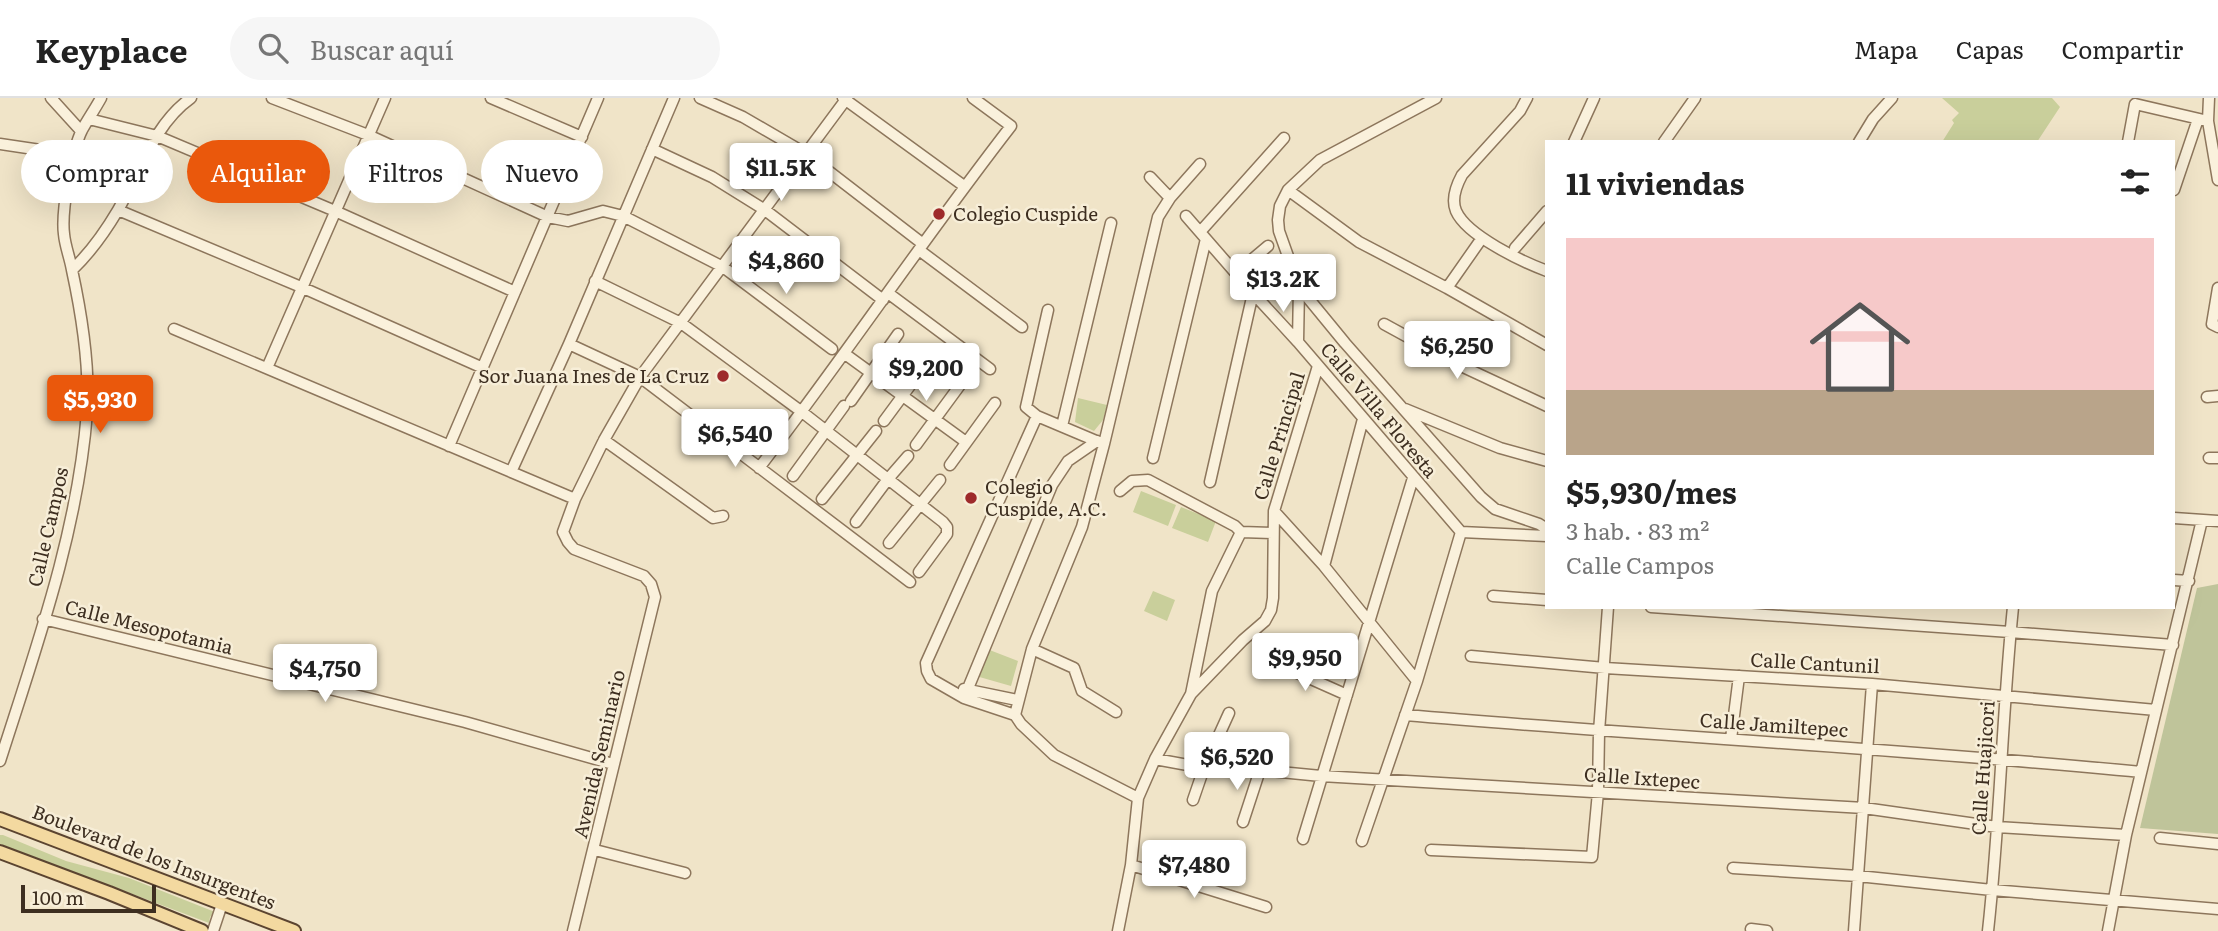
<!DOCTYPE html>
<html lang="es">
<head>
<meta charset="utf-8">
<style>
	body { margin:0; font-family:Literata,serif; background:#f6f6f6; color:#222; height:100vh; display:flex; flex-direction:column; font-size:26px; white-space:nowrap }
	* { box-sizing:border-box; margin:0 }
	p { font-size:23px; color:#767676 }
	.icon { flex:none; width:38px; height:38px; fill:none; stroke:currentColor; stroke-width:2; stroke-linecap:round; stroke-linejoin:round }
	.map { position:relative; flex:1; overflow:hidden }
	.sheet { position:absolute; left:1545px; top:42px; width:630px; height:469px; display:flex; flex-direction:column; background:#fff; border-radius:0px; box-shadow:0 7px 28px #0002 }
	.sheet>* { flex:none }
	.banner { position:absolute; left:21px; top:42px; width:665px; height:63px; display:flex; gap:14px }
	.scale { position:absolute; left:21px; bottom:18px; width:135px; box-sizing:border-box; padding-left:7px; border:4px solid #3d2e20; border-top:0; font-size:19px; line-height:24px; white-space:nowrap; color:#3d2e20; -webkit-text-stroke:5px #f7eed8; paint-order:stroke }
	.price { position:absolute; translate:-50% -60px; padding:0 16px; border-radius:7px; background:#fff; color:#222; font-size:23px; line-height:46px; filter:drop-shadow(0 2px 4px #0008) }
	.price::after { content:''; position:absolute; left:50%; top:42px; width:21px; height:16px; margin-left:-10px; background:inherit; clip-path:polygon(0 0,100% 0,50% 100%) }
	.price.active { background:#ea580c; color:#fff }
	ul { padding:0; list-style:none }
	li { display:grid; align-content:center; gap:14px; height:371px; padding:0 21px }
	li span { display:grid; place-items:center; height:217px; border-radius:0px; color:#555 }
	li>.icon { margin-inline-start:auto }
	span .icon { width:126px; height:126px; fill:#fffc; stroke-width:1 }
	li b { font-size:30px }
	h2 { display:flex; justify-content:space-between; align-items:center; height:84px; padding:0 21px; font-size:30px }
	.tag { padding:0 24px; border-radius:32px; background:#fff; box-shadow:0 7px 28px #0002; font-size:24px; line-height:63px }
	.tag.active { background:#ea580c; color:#fff }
	header { display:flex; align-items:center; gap:42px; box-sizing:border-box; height:98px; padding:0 35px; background:#fff; border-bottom:2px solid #e0e0e0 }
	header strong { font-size:33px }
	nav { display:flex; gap:38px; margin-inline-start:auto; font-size:24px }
	.search { width:490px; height:63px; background:#f6f6f6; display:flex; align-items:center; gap:18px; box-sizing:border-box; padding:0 24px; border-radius:38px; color:#767676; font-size:26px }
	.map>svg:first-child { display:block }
	.green { fill:#c9cf9b }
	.cemetery { fill:#bfc49a }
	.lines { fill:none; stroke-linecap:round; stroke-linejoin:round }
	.minor-casing { stroke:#8d765c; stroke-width:13 }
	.major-casing { stroke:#5b4430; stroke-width:16 }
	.minor { stroke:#faf1dc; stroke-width:10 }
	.major { stroke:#f3d9a0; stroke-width:12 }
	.poi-dot { fill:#9e2a2b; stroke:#f7eed8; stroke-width:2.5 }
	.labels { text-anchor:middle; stroke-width:5; stroke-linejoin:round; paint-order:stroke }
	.poi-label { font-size:19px; fill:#3d2e20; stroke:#f7eed8; text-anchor:start }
	.street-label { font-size:19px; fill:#3d2e20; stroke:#f7eed8 }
</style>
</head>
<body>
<header>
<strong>Keyplace</strong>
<div class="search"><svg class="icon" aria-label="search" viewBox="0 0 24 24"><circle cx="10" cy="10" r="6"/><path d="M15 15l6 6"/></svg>Buscar aquí</div>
<nav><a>Mapa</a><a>Capas</a><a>Compartir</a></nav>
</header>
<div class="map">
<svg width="2218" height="833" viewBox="0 0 2218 833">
	<rect width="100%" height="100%" fill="#f0e4c8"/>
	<path class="green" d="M 1942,0 L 2052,0 L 2060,9 L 2037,44 L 1942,44 L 1954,25 L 1952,22 L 1959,15 Z
		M 1078,300 L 1107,307 L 1103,322 L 1094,333 L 1075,324 Z
		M 1141,393 L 1176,407 L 1168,428 L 1133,414 Z
		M 1181,409 L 1216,423 L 1208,444 L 1172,430 Z
		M 1153,493 L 1175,502 L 1167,523 L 1144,513 Z
		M 987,551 L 1018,563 L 1011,588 L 976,578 Z
		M 0,737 L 3,737 L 66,763 L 129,780 L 215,814 L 210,819 L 209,825 L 0,746 Z"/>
	<path class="cemetery" d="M 2218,486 L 2218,736 L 2140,730 L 2197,490 Z"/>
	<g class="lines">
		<defs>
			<path id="minor" d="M 51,0 L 81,33
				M 272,0 L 368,37 L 548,119 L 568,123 L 603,113 L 623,118 L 723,169 L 832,251
				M 491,0 L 582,39
				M 700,0 L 743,19 L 805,55 L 923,146
				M 843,0 L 964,88
				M 1436,0 L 1320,62 L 1288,92 L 1280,108 L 1278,122 L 1279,133 L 1299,189 L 1345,245 L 1481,399 L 1495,411 L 1539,426 L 1547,431
				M 1527,0 L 1520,13 L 1462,77 C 1456,88 1451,101 1456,113 C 1467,138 1523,164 1547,173
				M 2209,0 L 2208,23 L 2218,82
				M 89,21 L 157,38 L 335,113 L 515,194
				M 1574,44 L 1594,0
				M 1664,44 L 1695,0
				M 1859,44 L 1873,21 L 1892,0
				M 2128,44 L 2135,6 L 2208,23
				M 0,46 L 74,57
				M 652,51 L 712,79 L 765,112 L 883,202
				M 1150,79 L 1170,100
				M 1288,92 L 1359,144 L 1447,190 L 1547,247
				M 2174,92 L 2198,21
				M 118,112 L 301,189 L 483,270
				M 1186,118 L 1253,195 L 1298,244 L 1461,434
				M 1200,134 L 1284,40
				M 1515,150 L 1547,113
				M 919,152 L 1022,229
				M 72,172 C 91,154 105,134 118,112 C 140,74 154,26 191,0
				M 1236,175 L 1268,148
				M 595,183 L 681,225 L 802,314 L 943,424 L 947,429 L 947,436 L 919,474
				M 1447,190 L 1482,140
				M 2218,190 L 2212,226 L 2218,229
				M 888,195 L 990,271
				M 1048,212 L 1026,309 L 1037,318 L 1101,345
				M 1384,226 L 1459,267 L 1547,308
				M 174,231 L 575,401
				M 1298,244 L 1299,189
				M 569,246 L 640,279 L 910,484
				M 845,256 L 966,344
				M 267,270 L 385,0
				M 2207,299 L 2218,298
				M 851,303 L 898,236
				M 1405,311 L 1500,350 L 1547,363
				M 1037,318 L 926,565 L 927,573 L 931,581 L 964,600 L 1015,617 L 1021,626 L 1054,657 L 1138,700
				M 884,323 L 929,262
				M 1062,328 L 1111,125
				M 604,342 L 713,420 L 723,418
				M 916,347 L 963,283
				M 449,348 L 598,0
				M 1153,360 L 1206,141
				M 2209,360 L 2218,360
				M 950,367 L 995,305
				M 759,370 C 845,258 924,140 1011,28 L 973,0
				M 511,374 L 569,246 L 674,0
				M 793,378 L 844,308
				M 1210,384 L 1253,195
				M 1120,393 L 1132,383 L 1148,382 L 1235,428 L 1241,434 L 1273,435
				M 822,401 L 876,333
				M 1274,413 L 1324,468 L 1417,583
				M 2174,420 L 2218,423
				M 856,424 L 888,381 L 908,358
				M 1461,434 L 1547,438
				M 889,445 L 940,382
				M 1324,468 L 1363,321
				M 2174,482 L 2189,483
				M 1493,498 L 1547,502
				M 1651,509 L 2010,534 L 2173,547
				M 43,521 L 465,624 L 613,666
				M 1032,551 L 1074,570 L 1082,593 L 1116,614
				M 1471,558 L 1605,570 L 1872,586 L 2156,612
				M 1275,565 L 1347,597
				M 964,591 L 1017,602
				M 1191,596 L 1212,493 L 1241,434
				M 964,600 L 1052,387 L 1068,363 L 1097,343
				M 1015,617 L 1032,551 L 1082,429 L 1104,346 L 1158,119 L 1170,100 L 1200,66
				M 1405,617 C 1650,638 1896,650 2141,674
				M 1731,641 L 1739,578
				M 1155,661 L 1204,670 L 1260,672 L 1321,678 L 1864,710 L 1997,729 L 2126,737
				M 0,663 C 36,550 78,433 87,314 C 90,267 82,218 72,172 C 70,160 65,148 64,136 C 61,114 72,52 82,32 C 88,21 95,11 101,0
				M 1193,702 L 1204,670 L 1229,615
				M 1243,724 L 1260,672
				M 2160,740 L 2218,746
				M 1303,741 L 1413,380
				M 1362,743 L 1417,583 L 1461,434
				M 595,752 L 685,775
				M 1431,752 L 1592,759 L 1598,694 L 1599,634 L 1608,509
				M 1131,767 L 1266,809
				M 1733,770 L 1858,778 L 1992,792 L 2218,811
				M 1751,831 L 1767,833
				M 213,833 L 222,806
				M 573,833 L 655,499 L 651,486 L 644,478 L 574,451 L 568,444 L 563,434 L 575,401 L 604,342 L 640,279 L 847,0
				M 1118,833 L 1131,767 L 1138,700 L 1155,661 L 1191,596 L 1243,542 L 1265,523 L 1271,512 L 1273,500 L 1274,413 L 1318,268
				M 1854,833 L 1872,586
				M 1988,833 C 2000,725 2002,617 2013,509
				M 2108,833 L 2126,737 L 2202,422"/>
			<path id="major" d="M 0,721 L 294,833
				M 0,754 L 109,795 L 202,833"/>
		</defs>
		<use href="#minor" class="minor-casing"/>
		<use href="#major" class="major-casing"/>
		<use href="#minor" class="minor"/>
		<use href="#major" class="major"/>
	</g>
	<g class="poi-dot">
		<circle cx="939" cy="116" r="7"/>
		<circle cx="723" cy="278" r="7"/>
		<circle cx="971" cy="400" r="7"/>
	</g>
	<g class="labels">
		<g class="poi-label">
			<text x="953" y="123">Colegio Cuspide</text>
			<text x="709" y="285" text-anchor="end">Sor Juana Ines de La Cruz</text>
			<text x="985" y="396">Colegio<tspan x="985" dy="22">Cuspide, A.C.</tspan></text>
		</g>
		<g class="street-label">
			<text transform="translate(1379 312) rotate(50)" y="7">Calle Villa Floresta</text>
			<text transform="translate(1279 338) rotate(-73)" y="7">Calle Principal</text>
			<text transform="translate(48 429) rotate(-77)" y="7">Calle Campos</text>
			<text transform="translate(149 529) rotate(14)" y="7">Calle Mesopotamia</text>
			<text transform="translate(1815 565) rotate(3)" y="7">Calle Cantunil</text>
			<text transform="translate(1774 627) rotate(4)" y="7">Calle Jamiltepec</text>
			<text transform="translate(599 656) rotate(-77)" y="7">Avenida Seminario</text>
			<text transform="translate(1983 670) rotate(-86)" y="7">Calle Huajicori</text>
			<text transform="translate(1642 680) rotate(4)" y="7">Calle Ixtepec</text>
			<text transform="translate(154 759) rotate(21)" y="7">Boulevard de los Insurgentes</text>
		</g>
	</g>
</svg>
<div class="scale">100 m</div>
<b class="price" style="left:781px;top:105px">$11.5K</b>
<b class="price" style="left:786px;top:198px">$4,860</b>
<b class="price" style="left:1283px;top:216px">$13.2K</b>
<b class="price" style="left:1457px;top:283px">$6,250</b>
<b class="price" style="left:926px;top:305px">$9,200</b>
<b class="price active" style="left:100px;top:337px">$5,930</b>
<b class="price" style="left:735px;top:371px">$6,540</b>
<b class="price" style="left:1305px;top:595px">$9,950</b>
<b class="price" style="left:325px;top:606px">$4,750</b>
<b class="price" style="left:1237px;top:694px">$6,520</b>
<b class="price" style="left:1194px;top:802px">$7,480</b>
<div class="banner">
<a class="tag">Comprar</a>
<a class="tag active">Alquilar</a>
<a class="tag">Filtros</a>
<a class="tag">Nuevo</a>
</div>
<section class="sheet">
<h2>11 viviendas<svg class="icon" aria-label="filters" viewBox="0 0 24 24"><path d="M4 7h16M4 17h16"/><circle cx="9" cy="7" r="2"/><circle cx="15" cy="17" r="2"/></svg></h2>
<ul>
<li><span style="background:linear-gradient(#f6c9c9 70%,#b9a48a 0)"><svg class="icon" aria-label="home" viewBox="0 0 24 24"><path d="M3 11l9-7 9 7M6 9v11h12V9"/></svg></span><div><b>$5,930/mes</b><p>3 hab. · 83 m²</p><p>Calle Campos</p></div></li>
</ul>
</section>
</div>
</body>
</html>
